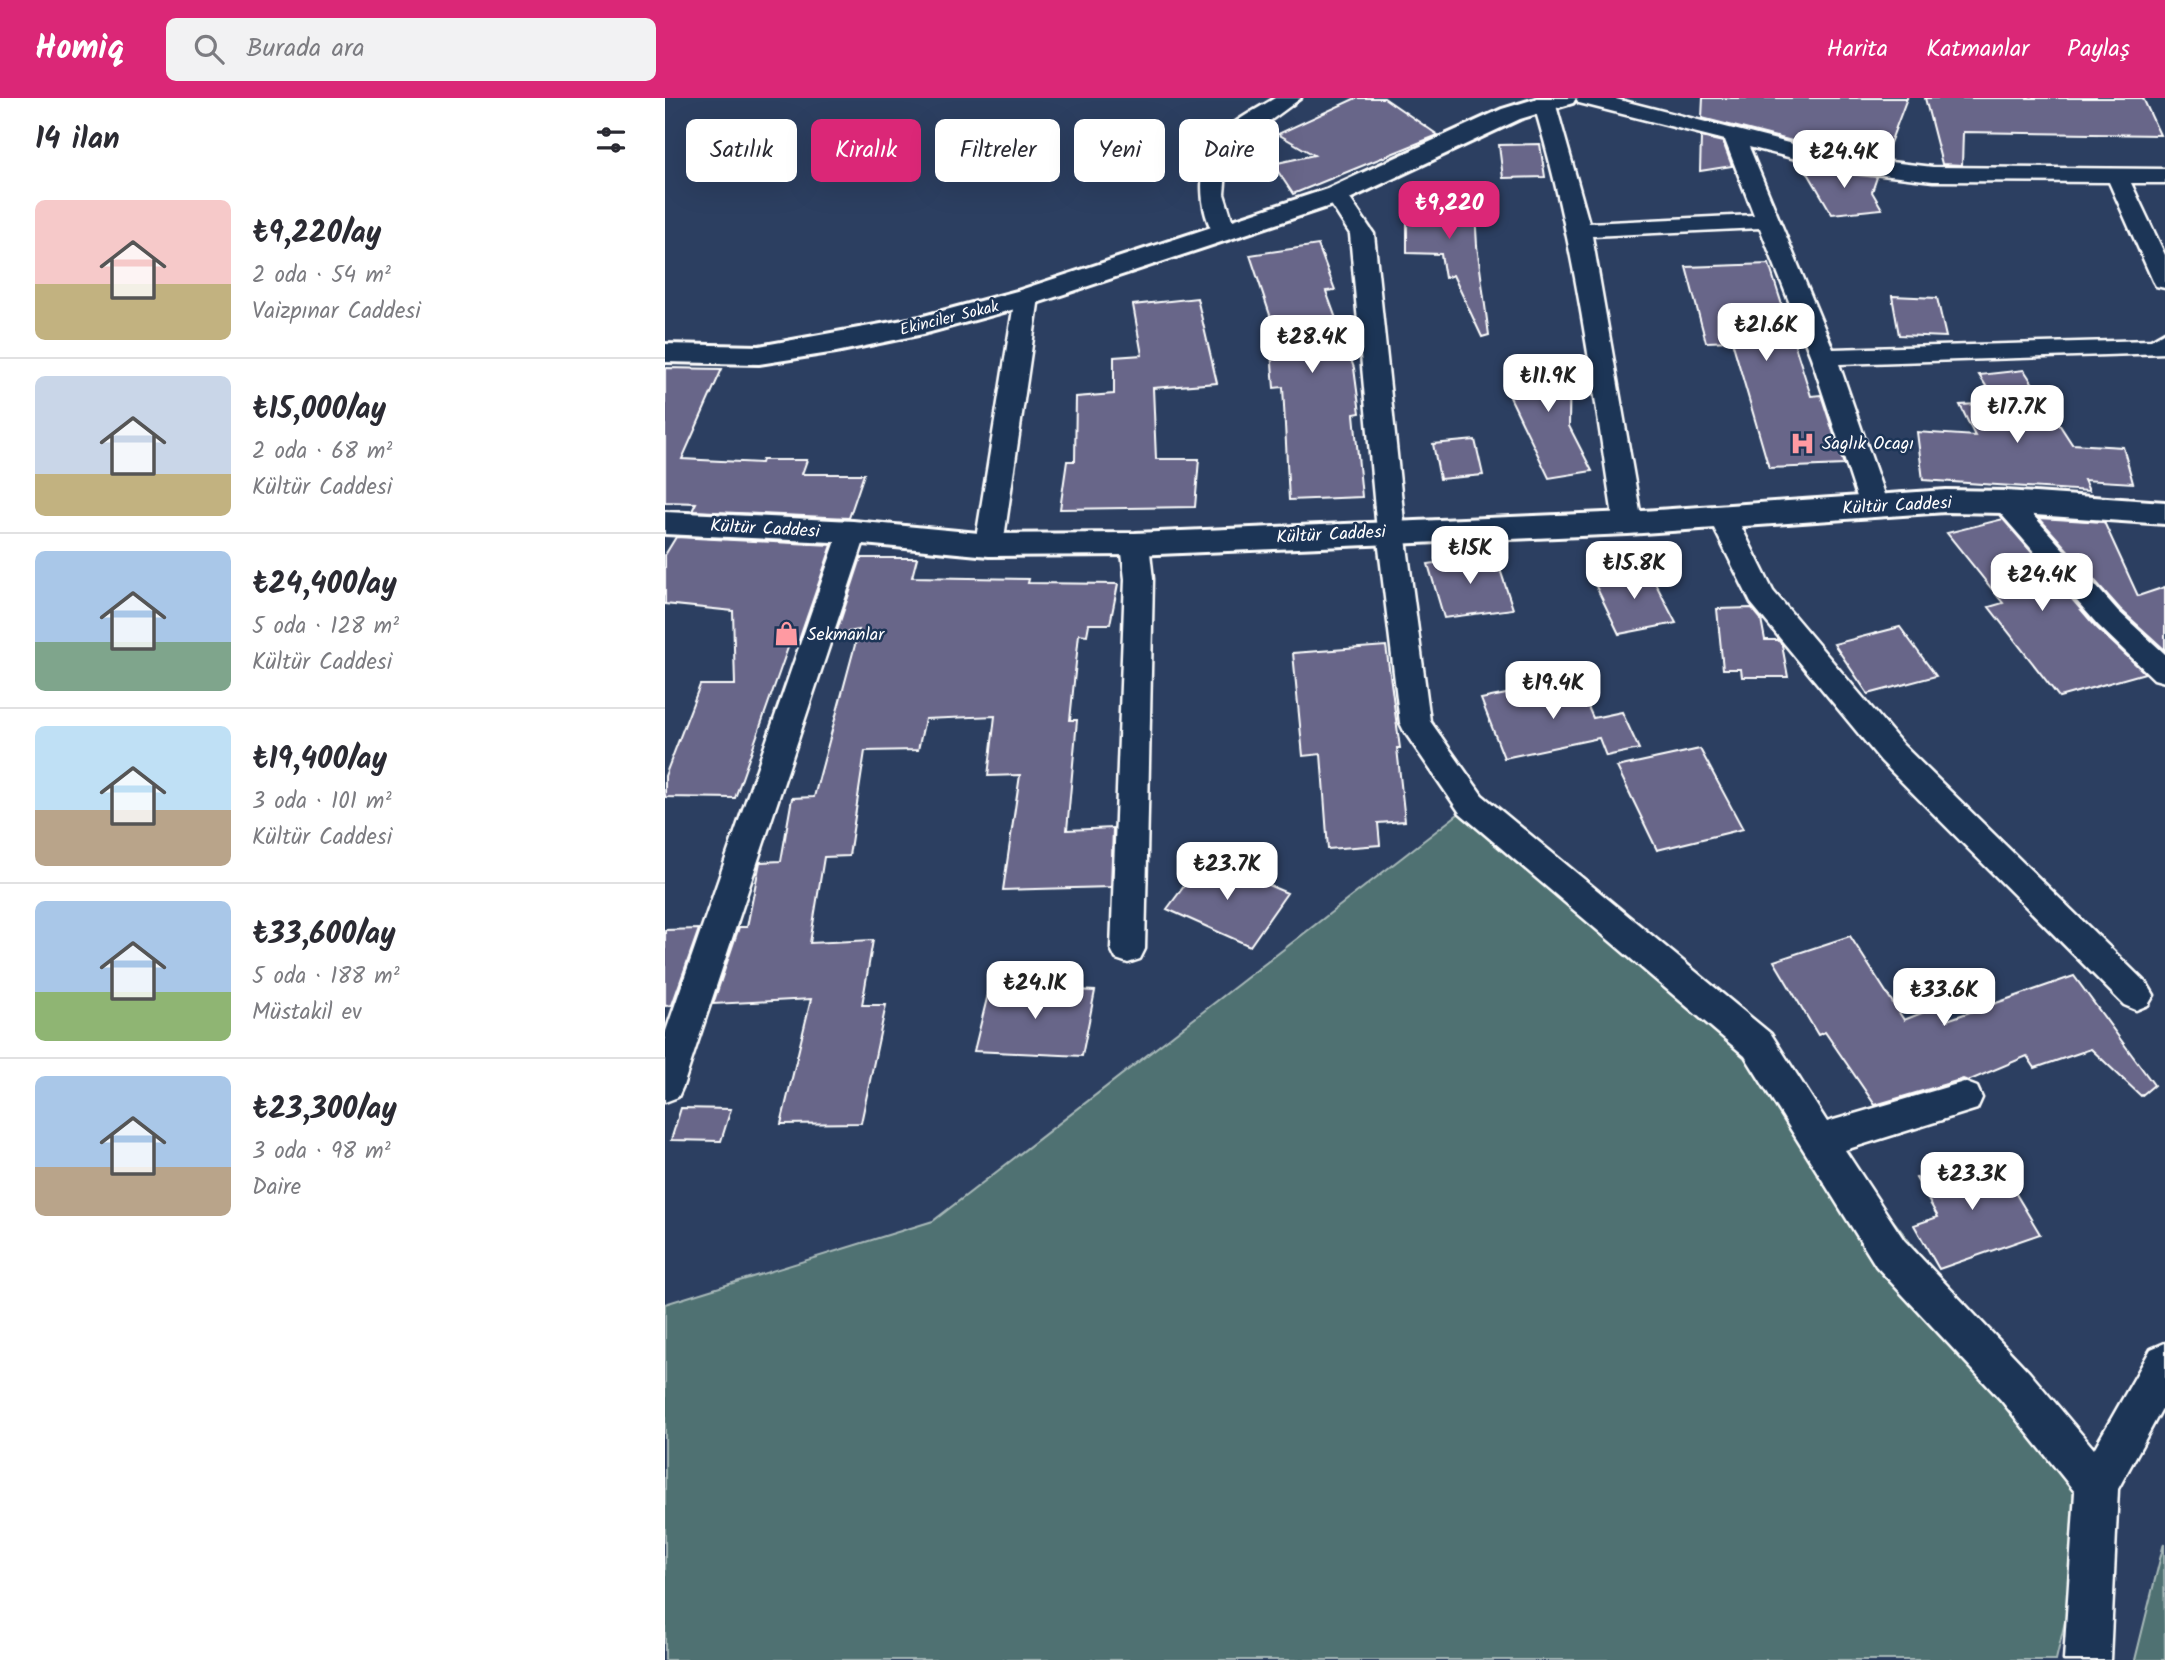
<!DOCTYPE html>
<html lang="tr">
<head>
<meta charset="utf-8">
<style>
	body { margin:0; font-family:Kalam,sans-serif; background:#f2f2f3; color:#2b2b33; height:100vh; display:flex; flex-direction:column; font-size:26px; white-space:nowrap }
	* { box-sizing:border-box; margin:0 }
	p { font-size:23px; color:#7c7c81 }
	.icon { flex:none; width:38px; height:38px; fill:none; stroke:currentColor; stroke-width:2; stroke-linecap:round; stroke-linejoin:round }
	.map { position:relative; flex:1; overflow:hidden }
	.sheet { display:flex; flex-direction:column; background:#fff; width:665px }
	.sheet>* { flex:none }
	.guide { position:absolute; left:21px; top:21px; width:665px; height:63px; display:flex; gap:14px }
	.price { position:absolute; translate:-50% -60px; padding:0 16px; border-radius:14px; background:#fff; color:#222; font-size:23px; line-height:46px; filter:drop-shadow(0 2px 4px #0008) }
	.price::after { content:''; position:absolute; left:50%; top:42px; width:21px; height:16px; margin-left:-10px; background:inherit; clip-path:polygon(0 0,100% 0,50% 100%) }
	.price.on { background:#db2777; color:#fff }
	ul { padding:0; list-style:none }
	li { display:flex; align-items:center; gap:21px; height:175px; padding:0 35px }
	li+li { border-top:2px solid #e1e1e2 }
	li span { display:grid; place-items:center; flex:none; width:196px; height:140px; border-radius:10px; color:#555 }
	li>.icon { margin-inline-start:auto }
	span .icon { width:84px; height:84px; fill:#fffc; stroke-width:1 }
	li b { font-size:30px }
	h2 { display:flex; justify-content:space-between; align-items:center; height:84px; padding:0 35px; font-size:30px }
	.pill { padding:0 24px; border-radius:10px; background:#fff; box-shadow:0 7px 28px #0002; font-size:24px; line-height:63px }
	.pill.on { background:#db2777; color:#fff }
	header { display:flex; align-items:center; gap:42px; box-sizing:border-box; height:98px; padding:0 35px; background:#db2777; color:#fff }
	header strong { font-size:33px }
	nav { display:flex; gap:38px; margin-inline-start:auto; font-size:24px }
	.search { width:490px; height:63px; background:#f2f2f3; display:flex; align-items:center; gap:18px; box-sizing:border-box; padding:0 24px; border-radius:10px; color:#7c7c81; font-size:26px }
	main { display:flex; flex:1; min-height:0 }
	.map>svg:first-child { display:block }
	.green { fill:#4f7172; stroke:#a7b8b8; stroke-width:2 }
	.building { fill:#676689; stroke:#fff; stroke-width:2 }
	.lines { fill:none; stroke-linecap:round; stroke-linejoin:round }
	.minor-casing { stroke:#fff; stroke-width:5 }
	.tertiary-casing { stroke:#fff; stroke-width:6 }
	.minor { fill:#1d3557; fill-rule:evenodd }
	.tertiary { fill:#1d3557; fill-rule:evenodd }
	.labels { text-anchor:middle; stroke-width:5; stroke-linejoin:round; paint-order:stroke }
	.far-street-label { font-size:16px; fill:#fff; stroke:#1d3557 }
	.poi-label { font-size:18px; fill:#fff; stroke:#1d3557; text-anchor:start }
	.street-label { font-size:18px; fill:#fff; stroke:#1d3557 }
</style>
</head>
<body>
<header>
<strong>Homiq</strong>
<div class="search"><svg class="icon" aria-label="search" viewBox="0 0 24 24"><circle cx="10" cy="10" r="6"/><path d="M15 15l6 6"/></svg>Burada ara</div>
<nav><a>Harita</a><a>Katmanlar</a><a>Paylaş</a></nav>
</header>
<main>
<section class="sheet">
<h2>14 ilan<svg class="icon" aria-label="filters" viewBox="0 0 24 24"><path d="M4 7h16M4 17h16"/><circle cx="9" cy="7" r="2"/><circle cx="15" cy="17" r="2"/></svg></h2>
<ul>
<li><span style="background:linear-gradient(#f6c9c9 60%,#c2b280 0)"><svg class="icon" aria-label="home" viewBox="0 0 24 24"><path d="M3 11l9-7 9 7M6 9v11h12V9"/></svg></span><div><b>₺9,220/ay</b><p>2 oda · 54 m²</p><p>Vaizpınar Caddesi</p></div></li>
<li><span style="background:linear-gradient(#c9d6e8 70%,#c2b280 0)"><svg class="icon" aria-label="home" viewBox="0 0 24 24"><path d="M3 11l9-7 9 7M6 9v11h12V9"/></svg></span><div><b>₺15,000/ay</b><p>2 oda · 68 m²</p><p>Kültür Caddesi</p></div></li>
<li><span style="background:linear-gradient(#a9c7e8 65%,#7fa58c 0)"><svg class="icon" aria-label="home" viewBox="0 0 24 24"><path d="M3 11l9-7 9 7M6 9v11h12V9"/></svg></span><div><b>₺24,400/ay</b><p>5 oda · 128 m²</p><p>Kültür Caddesi</p></div></li>
<li><span style="background:linear-gradient(#bfe0f5 60%,#b9a48a 0)"><svg class="icon" aria-label="home" viewBox="0 0 24 24"><path d="M3 11l9-7 9 7M6 9v11h12V9"/></svg></span><div><b>₺19,400/ay</b><p>3 oda · 101 m²</p><p>Kültür Caddesi</p></div></li>
<li><span style="background:linear-gradient(#a9c7e8 65%,#8fb573 0)"><svg class="icon" aria-label="home" viewBox="0 0 24 24"><path d="M3 11l9-7 9 7M6 9v11h12V9"/></svg></span><div><b>₺33,600/ay</b><p>5 oda · 188 m²</p><p>Müstakil ev</p></div></li>
<li><span style="background:linear-gradient(#a9c7e8 65%,#b9a48a 0)"><svg class="icon" aria-label="home" viewBox="0 0 24 24"><path d="M3 11l9-7 9 7M6 9v11h12V9"/></svg></span><div><b>₺23,300/ay</b><p>3 oda · 98 m²</p><p>Daire</p></div></li>
</ul>
</section>
<div class="map">
<svg width="1500" height="1562" viewBox="0 0 1500 1562">
	<rect width="100%" height="100%" fill="#2c3f61"/>
	<filter id="ink" filterUnits="userSpaceOnUse"><feTurbulence type="fractalNoise" baseFrequency=".0143" numOctaves="2"/><feDisplacementMap in="SourceGraphic" scale="14" xChannelSelector="R" yChannelSelector="G"/><feConvolveMatrix kernelMatrix="1 2 1 2 8 2 1 2 1" color-interpolation-filters="sRGB"/></filter>
	<g filter="url(#ink)">
		<path class="green" d="M 806,706 L 1093,947 L 1432,1387 L 1391,1562 L 0,1562 L 0,1206 L 268,1123 Z
			M 1499,1445 L 1500,1562 L 1470,1562 Z"/>
		<path class="building" d="M 691,0 L 719,0 L 773,37 L 628,96 L 608,66 L 649,57 L 613,36 Z
			M 1038,0 L 1242,0 L 1219,61 L 1174,55 L 1037,20 Z
			M 1260,0 L 1478,0 L 1495,37 L 1298,34 L 1297,67 L 1277,66 Z
			M 1036,39 L 1058,44 L 1067,68 L 1035,73 Z
			M 875,46 L 880,79 L 838,80 L 834,47 Z
			M 1137,65 L 1173,75 L 1212,79 L 1207,94 L 1217,111 L 1167,116 Z
			M 742,88 L 809,95 L 812,148 L 824,237 L 817,239 L 788,177 L 780,180 L 776,156 L 742,155 Z
			M 653,147 L 670,192 L 661,193 L 689,270 L 695,315 L 689,316 L 697,399 L 624,402 L 618,289 L 609,290 L 606,253 L 617,253 L 585,157 Z
			M 1104,166 L 1146,298 L 1156,297 L 1179,367 L 1104,370 L 1067,243 L 1041,244 L 1021,169 Z
			M 1227,198 L 1272,200 L 1281,239 L 1234,237 Z
			M 532,200 L 552,285 L 488,290 L 491,361 L 534,361 L 530,409 L 395,411 L 402,363 L 410,363 L 411,299 L 449,296 L 449,259 L 477,257 L 468,207 Z
			M 871,261 L 905,261 L 904,328 L 927,373 L 884,380 L 845,299 L 847,266 L 870,267 Z
			M 0,270 L 57,271 L 17,361 L 96,365 L 97,362 L 142,362 L 137,376 L 199,376 L 184,420 L 27,413 L 31,405 L 0,404 Z
			M 1359,272 L 1407,346 L 1458,349 L 1468,385 L 1419,382 L 1424,393 L 1258,382 L 1252,334 L 1310,338 L 1295,307 L 1332,305 L 1314,277 Z
			M 810,342 L 818,377 L 775,381 L 768,346 Z
			M 1374,420 L 1439,424 L 1473,498 L 1500,489 L 1500,552 L 1455,511 Z
			M 1338,421 L 1431,529 L 1480,575 L 1394,599 L 1324,509 L 1338,505 L 1282,435 Z
			M 11,439 L 167,447 L 134,542 L 125,544 L 70,700 L 0,699 L 0,678 L 35,587 L 70,587 L 68,513 L 0,506 L 0,457 Z
			M 830,456 L 848,511 L 779,520 L 763,466 Z
			M 196,460 L 252,460 L 247,479 L 364,481 L 363,485 L 453,486 L 445,526 L 424,526 L 422,537 L 414,536 L 405,622 L 412,622 L 402,732 L 448,730 L 446,789 L 338,792 L 355,677 L 323,678 L 330,618 L 260,621 L 253,652 L 200,653 L 184,758 L 159,759 L 145,845 L 208,842 L 197,907 L 221,907 L 196,1025 L 116,1026 L 146,901 L 48,906 L 74,829 L 82,829 L 95,764 L 116,763 L 127,700 L 149,699 L 194,532 L 171,536 Z
			M 982,469 L 1011,525 L 954,536 L 927,480 Z
			M 1087,510 L 1096,521 L 1100,542 L 1113,542 L 1117,547 L 1123,579 L 1077,579 L 1076,571 L 1058,571 L 1052,511 Z
			M 1235,529 L 1271,578 L 1203,596 L 1169,546 Z
			M 721,548 L 735,650 L 732,650 L 740,723 L 713,725 L 715,747 L 663,751 L 656,656 L 638,658 L 628,555 Z
			M 911,582 L 928,620 L 957,614 L 974,651 L 941,658 L 934,640 L 839,660 L 816,601 Z
			M 1035,651 L 1078,731 L 992,752 L 952,669 Z
			M 540,760 L 622,795 L 585,848 L 502,811 Z
			M 34,831 L 7,907 L 0,908 L 0,832 Z
			M 1185,838 L 1239,922 L 1272,909 L 1282,922 L 1409,878 L 1489,987 L 1476,998 L 1426,951 L 1370,970 L 1362,958 L 1303,983 L 1298,981 L 1210,1007 L 1160,934 L 1153,937 L 1109,863 Z
			M 325,888 L 430,893 L 417,958 L 309,953 Z
			M 16,1010 L 66,1011 L 56,1043 L 6,1042 Z
			M 1327,1056 L 1375,1136 L 1274,1171 L 1249,1127 L 1273,1119 L 1251,1080 Z"/>
		<g class="lines">
			<defs>
				<path id="minor" d="M 610,0 L 636,0 L 568,50 L 561,74 L 559,96 L 571,134 L 567,139 L 551,139 C 534,115 532,70 548,45 C 561,26 591,12 610,0 Z
					M 871,0 L 887,0 L 890,4 L 924,125 L 1089,117 L 1060,42 L 914,5 L 911,0 L 947,0 L 1174,58 L 1268,69 L 1500,71 L 1500,85 L 1466,85 L 1500,157 L 1500,190 L 1491,188 L 1488,183 L 1444,84 L 1268,83 L 1174,72 L 1084,49 L 1168,251 L 1486,242 L 1500,234 L 1500,255 L 1174,266 L 1223,408 L 1219,414 L 1209,417 L 1199,414 L 1195,408 L 1146,259 L 1095,130 L 927,138 L 977,425 L 973,432 L 963,434 L 953,432 L 949,425 C 927,283 910,142 868,4 Z
					M 671,90 L 679,92 L 709,136 L 740,433 L 765,623 L 817,697 L 1106,936 L 1162,1024 L 1299,984 L 1312,989 L 1317,1000 L 1312,1011 L 1180,1052 L 1239,1142 L 1364,1274 L 1429,1351 L 1486,1251 L 1500,1245 L 1500,1305 L 1453,1391 L 1445,1562 L 1399,1562 L 1410,1394 L 1336,1302 L 1211,1168 L 1080,958 L 795,715 L 739,633 L 735,625 L 712,433 L 685,136 L 660,97 L 663,92 Z
					M 362,192 L 371,194 L 374,199 L 338,447 L 334,454 L 324,457 L 314,454 L 310,447 L 350,199 L 353,194 Z
					M 1341,395 L 1351,398 L 1453,513 L 1500,556 L 1500,584 L 1489,581 L 1433,527 L 1331,410 L 1327,404 L 1331,398 Z
					M 1057,409 L 1067,411 L 1071,418 L 1108,493 L 1238,647 L 1483,887 L 1489,897 L 1483,907 L 1471,912 L 1459,907 L 1216,663 L 1086,505 L 1043,418 L 1047,411 Z
					M 188,425 L 198,427 L 202,434 L 18,988 L 13,999 L 0,1004 L 0,936 L 174,434 L 178,427 Z
					M 470,436 L 480,439 L 484,446 L 488,481 L 480,851 L 475,861 L 463,865 L 451,861 L 446,851 L 460,481 L 456,446 L 460,439 Z"/>
				<path id="tertiary" d="M 873,0 L 911,0 L 908,5 L 855,21 L 680,103 L 372,205 L 258,236 L 171,254 L 94,266 L 0,264 L 0,246 L 94,248 L 255,219 L 352,193 L 662,91 L 837,11 Z
					M 1281,392 L 1341,393 L 1500,404 L 1500,426 L 1341,415 L 1281,414 L 963,436 L 470,457 L 324,458 L 188,445 L 0,436 L 0,414 L 188,423 L 324,436 L 470,435 L 963,414 Z"/>
			</defs>
			<use href="#minor" class="minor-casing"/>
			<use href="#tertiary" class="tertiary-casing"/>
			<use href="#minor" class="minor"/>
			<use href="#tertiary" class="tertiary"/>
		</g>
	</g>
	<defs>
		<symbol id="hospital-bare" viewBox="-9 -9 18 18"><path d="M-5-5h3v3.5h4V-5h3V5h-3V1.5h-4V5h-3Z" fill="#ff9aa2" stroke="#1d3557" stroke-width="2.5" paint-order="stroke"/></symbol>
		<symbol id="shop-bare" viewBox="-9 -9 18 18"><path d="M-5-2.5h2.3a2.7 3.5 0 0 1 5.4 0H5L5.5 6h-11ZM-1.5-2.5h3a1.5 2.3 0 0 0-3 0Z" fill="#ff9aa2" stroke="#1d3557" stroke-width="2.5" paint-order="stroke"/></symbol>
	</defs>
	<g fill-rule="evenodd">
		<use href="#hospital-bare" x="1120" y="328" width="35" height="35"/>
		<use href="#shop-bare" x="104" y="518" width="35" height="35"/>
	</g>
	<g class="labels">
		<g class="far-street-label">
			<text transform="translate(284 219) rotate(-14)" y="6">Ekinciler Sokak</text>
		</g>
		<g class="poi-label">
			<text x="1157" y="351">Saglık Ocagı</text>
			<text x="142" y="542">Sekmanlar</text>
		</g>
		<g class="street-label">
			<text transform="translate(1232 407) rotate(-3)" y="6">Kültür Caddesi</text>
			<text transform="translate(100 430) rotate(3)" y="6">Kültür Caddesi</text>
			<text transform="translate(666 436) rotate(-3)" y="6">Kültür Caddesi</text>
		</g>
	</g>
</svg>
<b class="price" style="left:1179px;top:92px">₺24.4K</b>
<b class="price on" style="left:784px;top:143px">₺9,220</b>
<b class="price" style="left:1101px;top:265px">₺21.6K</b>
<b class="price" style="left:647px;top:277px">₺28.4K</b>
<b class="price" style="left:883px;top:316px">₺11.9K</b>
<b class="price" style="left:1352px;top:347px">₺17.7K</b>
<b class="price" style="left:805px;top:488px">₺15K</b>
<b class="price" style="left:969px;top:503px">₺15.8K</b>
<b class="price" style="left:1377px;top:515px">₺24.4K</b>
<b class="price" style="left:888px;top:623px">₺19.4K</b>
<b class="price" style="left:562px;top:804px">₺23.7K</b>
<b class="price" style="left:370px;top:923px">₺24.1K</b>
<b class="price" style="left:1279px;top:930px">₺33.6K</b>
<b class="price" style="left:1307px;top:1114px">₺23.3K</b>
<div class="guide">
<a class="pill">Satılık</a>
<a class="pill on">Kiralık</a>
<a class="pill">Filtreler</a>
<a class="pill">Yeni</a>
<a class="pill">Daire</a>
</div>
</div>
</main>
</body>
</html>
